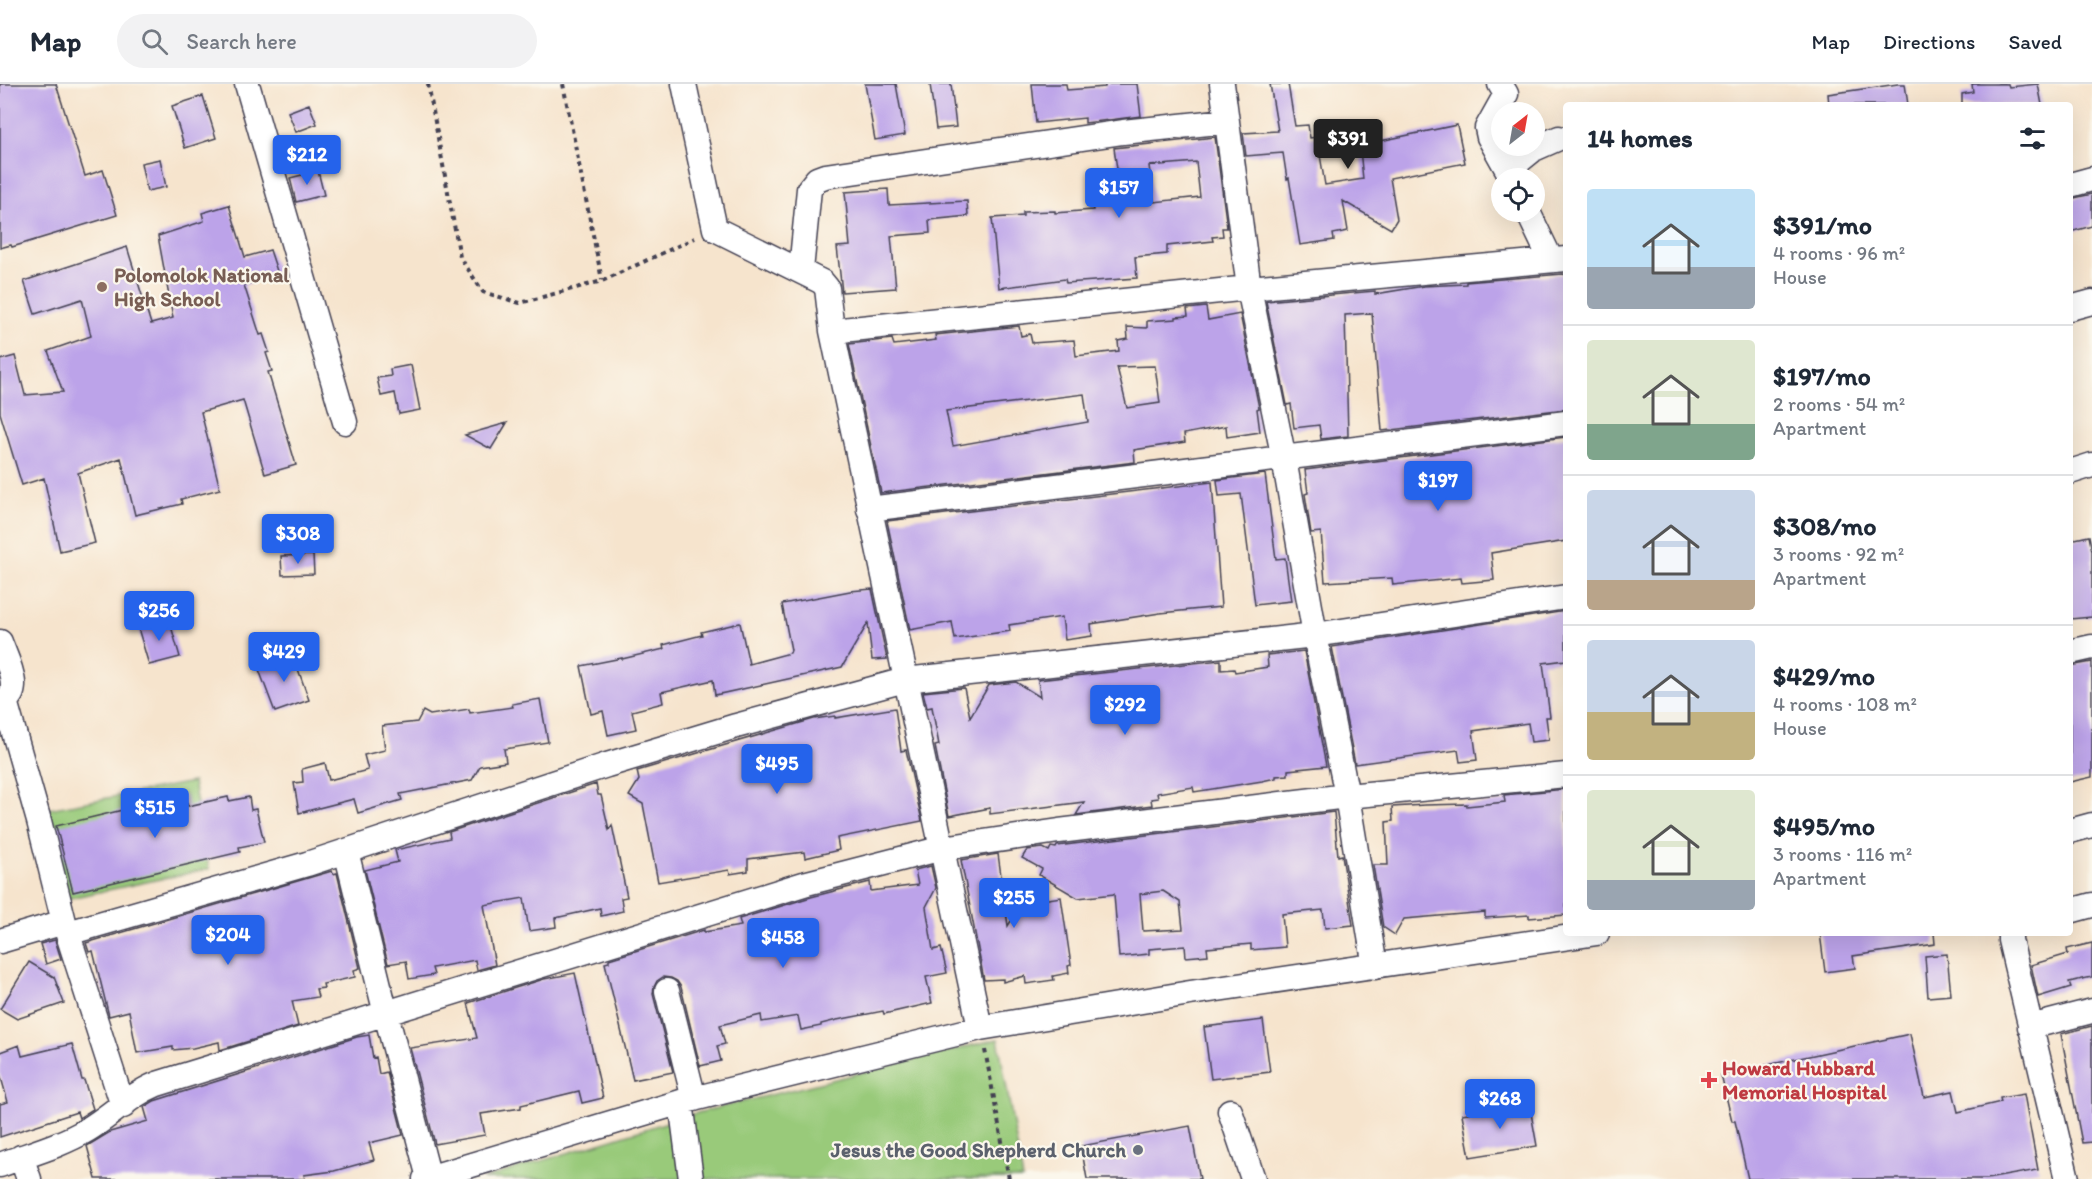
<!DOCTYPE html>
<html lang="en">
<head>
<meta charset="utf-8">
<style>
	body { margin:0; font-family:Itim,sans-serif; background:#f2f2f3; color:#1f2937; height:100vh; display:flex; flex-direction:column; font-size:22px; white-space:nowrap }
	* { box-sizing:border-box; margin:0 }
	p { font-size:20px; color:#747a83 }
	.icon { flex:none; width:33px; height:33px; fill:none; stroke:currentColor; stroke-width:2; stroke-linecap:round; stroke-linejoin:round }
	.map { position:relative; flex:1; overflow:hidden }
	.drawer { position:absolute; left:1563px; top:18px; width:510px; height:834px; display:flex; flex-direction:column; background:#fff; border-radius:6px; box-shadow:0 6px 24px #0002 }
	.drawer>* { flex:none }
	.needle { width:39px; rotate:31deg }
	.tools { position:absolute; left:1491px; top:18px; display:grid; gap:12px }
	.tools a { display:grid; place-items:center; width:54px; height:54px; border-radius:50%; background:#fff; box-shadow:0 6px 24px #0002; font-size:30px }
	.price { position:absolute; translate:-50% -51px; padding:0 14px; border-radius:6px; background:#2563eb; color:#fff; font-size:20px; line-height:39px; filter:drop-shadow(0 2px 3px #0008) }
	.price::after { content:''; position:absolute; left:50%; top:36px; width:18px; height:14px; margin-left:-9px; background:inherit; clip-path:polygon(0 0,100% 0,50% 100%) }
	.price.on { background:#222; color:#fff }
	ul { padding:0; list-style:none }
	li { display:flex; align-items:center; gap:18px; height:150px; padding:0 24px }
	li+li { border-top:2px solid #e0e1e3 }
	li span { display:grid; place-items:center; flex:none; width:168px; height:120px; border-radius:6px; color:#555 }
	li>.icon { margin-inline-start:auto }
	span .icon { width:72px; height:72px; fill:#fffc; stroke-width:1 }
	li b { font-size:26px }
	h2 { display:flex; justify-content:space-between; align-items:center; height:72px; padding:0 24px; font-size:26px }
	header { display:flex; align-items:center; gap:36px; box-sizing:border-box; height:84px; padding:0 30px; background:#fff; border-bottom:2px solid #e0e1e3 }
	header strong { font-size:28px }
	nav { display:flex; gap:33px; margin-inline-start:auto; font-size:21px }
	.search { width:420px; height:54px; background:#f2f2f3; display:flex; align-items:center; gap:15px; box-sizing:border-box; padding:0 21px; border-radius:33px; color:#747a83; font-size:22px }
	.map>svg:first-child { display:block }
	.green { fill:#99ca7a; stroke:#5e765a; stroke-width:1.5 }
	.building { fill:#bca3e9; fill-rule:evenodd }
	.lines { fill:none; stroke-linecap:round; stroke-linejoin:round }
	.minor-casing { stroke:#423f51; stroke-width:27 }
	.path { stroke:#423f51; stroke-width:4; stroke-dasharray:4.5 4.5; stroke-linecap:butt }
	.minor { stroke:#fff; stroke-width:24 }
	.education-dot { fill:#8d6e63; stroke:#fbf7ec; stroke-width:2 }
	.health-dot { fill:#e0444e; stroke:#fbf7ec; stroke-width:2 }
	.worship-dot { fill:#6b7280; stroke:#fbf7ec; stroke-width:2 }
	.labels { text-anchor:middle; stroke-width:4.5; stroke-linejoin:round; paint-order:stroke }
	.education-label { font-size:21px; font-weight:bold; fill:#785e54; stroke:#fbf7ec; text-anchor:start }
	.health-label { font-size:21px; font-weight:bold; fill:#be3a42; stroke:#fbf7ec; text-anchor:start }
	.worship-label { font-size:21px; font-weight:bold; fill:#5b616d; stroke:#fbf7ec; text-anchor:end }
</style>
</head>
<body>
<header>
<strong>Map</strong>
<div class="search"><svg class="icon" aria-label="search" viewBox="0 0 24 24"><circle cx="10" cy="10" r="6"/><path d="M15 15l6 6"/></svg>Search here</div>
<nav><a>Map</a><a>Directions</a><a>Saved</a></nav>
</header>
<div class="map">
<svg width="2092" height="1095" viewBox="0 0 2092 1095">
	<rect width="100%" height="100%" fill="#fbf7ec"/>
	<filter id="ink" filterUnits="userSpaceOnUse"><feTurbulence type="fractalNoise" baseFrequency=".0167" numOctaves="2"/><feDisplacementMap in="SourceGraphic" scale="12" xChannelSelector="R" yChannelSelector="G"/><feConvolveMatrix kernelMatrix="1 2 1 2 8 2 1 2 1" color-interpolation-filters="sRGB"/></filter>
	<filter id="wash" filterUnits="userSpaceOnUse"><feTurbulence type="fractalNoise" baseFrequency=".008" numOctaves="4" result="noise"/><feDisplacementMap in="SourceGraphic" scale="24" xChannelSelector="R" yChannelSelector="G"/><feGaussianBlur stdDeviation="1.35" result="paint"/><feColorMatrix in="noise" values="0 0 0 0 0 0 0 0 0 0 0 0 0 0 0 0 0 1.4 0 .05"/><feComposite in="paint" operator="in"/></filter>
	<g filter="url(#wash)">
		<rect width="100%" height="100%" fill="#f6e4cd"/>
		<path class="green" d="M 193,698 L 209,785 L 60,816 L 38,727 Z
			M 998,955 L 1023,1095 L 483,1095 L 697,1029 Z"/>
		<g id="blocks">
			<path class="building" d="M 0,0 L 56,0 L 85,92 L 103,86 L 117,131 L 12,163 L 11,161 L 0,164 Z
				M 865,0 L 896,0 L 905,51 L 875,56 Z
				M 930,0 L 951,0 L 956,43 L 936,45 Z
				M 1032,0 L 1066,0 L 1067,6 L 1105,3 L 1105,0 L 1137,0 L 1141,32 L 1085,39 L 1085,34 L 1036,39 Z
				M 1270,0 L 1288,0 L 1295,42 L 1308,41 L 1310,54 L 1317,53 L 1325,101 L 1363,95 L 1358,46 L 1379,45 L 1380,57 L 1457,41 L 1465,79 L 1390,94 L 1397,135 L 1391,145 L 1343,117 L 1348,147 L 1333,150 L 1334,156 L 1300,161 L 1289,94 L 1287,95 L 1283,69 L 1246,72 L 1243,49 L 1278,47 Z
				M 1898,0 L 1905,0 L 1908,21 L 1829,21 L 1828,10 Z
				M 1972,0 L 2008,0 L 2009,3 L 2038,0 L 2042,21 L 1962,21 L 1962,10 L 1973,8 Z
				M 203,12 L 216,54 L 185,64 L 172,22 Z
				M 309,20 L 317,40 L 296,48 L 288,28 Z
				M 1215,53 L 1227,144 L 1222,144 L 1223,152 L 1212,153 L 1213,157 L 1167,162 L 1167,170 L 1135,173 L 1137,194 L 1066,199 L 1065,195 L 999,204 L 992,134 L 1023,132 L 1023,128 L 1055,127 L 1055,129 L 1093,126 L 1090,109 L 1120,106 L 1114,64 ZM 1196,78 L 1200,113 L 1154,118 L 1149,82 Z
				M 160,75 L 166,103 L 147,107 L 141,79 Z
				M 318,87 L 324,111 L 296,118 L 290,94 Z
				M 888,105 L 889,121 L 967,117 L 968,132 L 929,136 L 930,149 L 891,152 L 896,204 L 842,208 L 837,163 L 850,162 L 845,108 Z
				M 2092,110 L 2092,142 L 2070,148 L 2070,115 Z
				M 229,121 L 245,173 L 270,166 L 278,190 L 244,201 L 260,251 L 263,250 L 269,268 L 266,269 L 272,287 L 268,288 L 296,381 L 265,390 L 243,316 L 201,328 L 220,405 L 181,415 L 182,420 L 135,431 L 121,374 L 78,389 L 95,459 L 60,467 L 44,394 L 22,401 L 0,329 L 0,276 L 15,272 L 25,311 L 63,308 L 48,267 L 91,252 L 82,215 L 35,230 L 24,197 L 127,163 L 151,240 L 173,234 L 158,152 L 204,137 L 202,129 Z
				M 1563,190 L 1566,191 L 1566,325 L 1382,347 L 1372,229 L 1345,231 L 1348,352 L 1321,355 L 1319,341 L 1294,344 L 1291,320 L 1287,321 L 1266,217 L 1375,207 L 1375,210 L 1424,202 L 1466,200 L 1466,198 Z
				M 1206,223 L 1208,236 L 1240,230 L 1259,324 L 1257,325 L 1260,348 L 1227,353 L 1226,342 L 1184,350 L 1185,358 L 1134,366 L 1135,378 L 881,409 L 849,260 L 892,255 L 894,261 L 936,256 L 935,251 L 1019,242 L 1021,252 L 1030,250 L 1032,259 L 1074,256 L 1076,272 L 1119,267 L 1118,257 L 1128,255 L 1127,243 L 1147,244 L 1147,237 L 1176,235 L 1176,233 L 1188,232 L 1187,225 ZM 1155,282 L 1160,319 L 1127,324 L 1117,283 ZM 1084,310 L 1088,338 L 953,362 L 946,327 Z
				M 411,281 L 420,326 L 399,330 L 395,309 L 381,312 L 377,294 L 391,292 L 390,285 Z
				M 507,339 L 491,365 L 465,351 Z
				M 1566,353 L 1566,457 L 1491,469 L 1494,496 L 1462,499 L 1461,494 L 1393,501 L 1392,494 L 1325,498 L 1321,448 L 1311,449 L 1305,410 L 1308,409 L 1305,386 Z
				M 1265,390 L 1276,475 L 1285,474 L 1291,517 L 1255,521 L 1241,410 L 1219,412 L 1217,396 Z
				M 1212,398 L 1221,523 L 1160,529 L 1091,540 L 1092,552 L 1065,556 L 1062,533 L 1009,541 L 1010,547 L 955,555 L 952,538 L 910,546 L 887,437 Z
				M 2089,452 L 2092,467 L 2092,533 L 2070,535 L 2070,456 Z
				M 313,471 L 314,490 L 282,491 L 281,472 Z
				M 872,505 L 887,575 L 872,576 L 868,539 L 842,583 L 715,611 L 713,596 L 661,608 L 663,619 L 632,627 L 636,645 L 608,651 L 603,627 L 591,630 L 581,582 L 622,574 L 622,575 L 664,565 L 663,561 L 702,551 L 701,548 L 740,539 L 749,580 L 790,569 L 791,566 L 782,520 L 850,507 Z
				M 1566,527 L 1566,576 L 1543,579 L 1550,633 L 1546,633 L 1549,656 L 1531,658 L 1528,639 L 1473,647 L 1477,676 L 1460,678 L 1458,666 L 1355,680 L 1332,563 Z
				M 169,535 L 180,573 L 149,581 L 138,544 Z
				M 1304,567 L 1326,682 L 1288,686 L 1288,691 L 1276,692 L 1276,694 L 1262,697 L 1194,708 L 1193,703 L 1157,709 L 1158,714 L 1151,715 L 1152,721 L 1076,731 L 1084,718 L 990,730 L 990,724 L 949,732 L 935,662 L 939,661 L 932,623 L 927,624 L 923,608 L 964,604 L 970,633 L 989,601 L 1016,598 L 1040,613 L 1038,596 L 1221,576 L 1221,586 L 1234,585 L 1235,588 L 1268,583 L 1267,571 Z
				M 293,571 L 309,616 L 275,628 L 258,583 Z
				M 2092,578 L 2092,693 L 2070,698 L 2070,582 Z
				M 540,615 L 548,658 L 504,665 L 506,678 L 480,682 L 472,696 L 400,710 L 402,716 L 358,729 L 354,715 L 299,729 L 294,699 L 303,698 L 302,685 L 325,679 L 329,696 L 368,686 L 364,671 L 385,666 L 382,642 L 417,638 L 423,627 L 430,631 L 469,625 L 470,629 L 513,623 L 512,620 Z
				M 895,624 L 901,667 L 906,666 L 922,737 L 837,754 L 839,766 L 805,774 L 804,768 L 748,775 L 748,787 L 730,790 L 729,786 L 658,798 L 643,720 L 629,712 L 639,696 L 637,687 L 814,635 L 835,632 L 835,634 Z
				M 596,700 L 598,711 L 601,711 L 609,746 L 612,741 L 627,813 L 621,814 L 623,827 L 601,832 L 600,824 L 555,834 L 556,843 L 529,847 L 524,814 L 484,821 L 495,881 L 477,886 L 475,876 L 432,884 L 434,891 L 409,895 L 406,877 L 388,880 L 365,786 L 398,778 L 395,766 L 450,754 L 449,748 Z
				M 1566,705 L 1566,831 L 1529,834 L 1529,831 L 1485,834 L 1485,828 L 1404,835 L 1395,851 L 1383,843 L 1373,781 L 1388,781 L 1386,738 L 1393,737 L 1392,723 L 1425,721 L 1467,720 L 1467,722 L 1505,718 L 1504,711 Z
				M 185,711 L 188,722 L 228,713 L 229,717 L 249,713 L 251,726 L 256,725 L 264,758 L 239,763 L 240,768 L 73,808 L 56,742 Z
				M 1334,728 L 1338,772 L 1342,771 L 1353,841 L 1325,844 L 1323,826 L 1282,830 L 1285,863 L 1251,866 L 1251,860 L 1207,864 L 1208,871 L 1186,873 L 1185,862 L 1149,865 L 1149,870 L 1119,873 L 1114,810 L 1078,814 L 1039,791 L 1042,785 L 1022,774 L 1027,766 L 1043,764 L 1049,767 L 1051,763 L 1056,764 L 1057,762 ZM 1163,807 L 1180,818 L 1183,845 L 1143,847 L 1140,810 Z
				M 998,770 L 1008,842 L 1022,819 L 1061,813 L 1071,881 L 1068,882 L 1069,889 L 1053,892 L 1054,896 L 1026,900 L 1025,892 L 1003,898 L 1003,895 L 984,896 L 961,776 Z
				M 931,782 L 936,804 L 926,823 L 933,866 L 941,864 L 947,889 L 926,893 L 932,919 L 884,930 L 883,927 L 837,936 L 821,940 L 821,942 L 801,946 L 798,932 L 762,938 L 761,931 L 720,941 L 725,960 L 717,962 L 721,977 L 700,982 L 681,903 L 677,897 L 671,894 L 663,893 L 657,897 L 654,903 L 653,910 L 673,988 L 633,996 L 605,879 L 609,878 L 609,875 L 704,846 L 704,848 L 741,842 L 739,835 L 811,813 L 870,798 L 871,807 L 918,801 L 915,786 Z
				M 332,787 L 333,790 L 337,789 L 360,884 L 354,886 L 355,893 L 323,900 L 324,904 L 316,905 L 318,913 L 292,917 L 298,942 L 220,966 L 219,958 L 193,964 L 173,966 L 173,963 L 137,969 L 129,927 L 109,932 L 93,867 L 89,868 L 86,859 Z
				M 1820,849 L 1934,849 L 1935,860 L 1853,872 L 1855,884 L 1825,888 Z
				M 55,856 L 61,875 L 46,880 L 40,860 Z
				M 2092,859 L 2092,893 L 2069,898 L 2071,903 L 2038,913 L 2031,881 L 2068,870 L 2067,865 Z
				M 1947,870 L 1951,911 L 1928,913 L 1925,872 Z
				M 29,878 L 54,893 L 64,919 L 17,935 L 0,925 Z
				M 575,889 L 603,1014 L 582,1019 L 579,1007 L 521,1021 L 521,1024 L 481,1030 L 485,1051 L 435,1060 L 410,964 L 477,954 L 468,919 L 544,895 Z
				M 1263,936 L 1270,988 L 1211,995 L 1204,943 Z
				M 2092,942 L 2092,1058 L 2082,1059 L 2061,950 Z
				M 1910,950 L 1924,1013 L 1953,1007 L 1958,1028 L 2001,1018 L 2000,1014 L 2024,1010 L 2038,1086 L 1987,1095 L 1748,1095 L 1735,1037 L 1732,1037 L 1721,991 Z
				M 369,951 L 373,974 L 376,973 L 379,990 L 387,988 L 403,1051 L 369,1059 L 374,1076 L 334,1087 L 304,1091 L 305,1095 L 96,1095 L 87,1062 L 110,1048 L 148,1037 L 144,1023 L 154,1017 L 357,953 Z
				M 72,960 L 82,996 L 84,996 L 93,1025 L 79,1034 L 77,1028 L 0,1053 L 0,1020 L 8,1018 L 0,990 L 0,968 L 19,961 L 22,972 Z
				M 1529,1018 L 1537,1062 L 1470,1073 L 1462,1030 Z
				M 1190,1042 L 1200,1095 L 1087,1095 L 1081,1062 Z"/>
		</g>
	</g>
	<g filter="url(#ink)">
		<use href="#blocks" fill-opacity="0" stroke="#423f51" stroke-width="1.5"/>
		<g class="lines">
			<defs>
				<path id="minor" d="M 247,0 L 345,338
					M 684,0 L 715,145 L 822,198 L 827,204 L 832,247
					M 1222,0 L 1249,204 L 1284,375 L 1315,551 L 1347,712 L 1375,883
					M 1500,0 L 1506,10 L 1487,44 L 1489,53 L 1512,94
					M 1508,86 L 1534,65 L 1559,54
					M 2070,101 L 2092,95
					M 1528,128 L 1551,176
					M 801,186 L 809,105 L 817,95 L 825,92 L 1123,48 L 1227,37
					M 2070,224 L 2092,218
					M 2070,388 L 2092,381
					M 869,425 L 1566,339
					M 0,558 C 6,575 26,611 0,619
					M 2070,568 L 2092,563
					M 5,617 L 39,737 L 64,838 L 123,1022
					M 2070,747 L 2092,741
					M 346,767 L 386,930 L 429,1094
					M 2070,827 L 2092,821
					M 68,849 L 307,780 L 607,681 L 736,642 L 905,596 L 1315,551 L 1566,513
					M 2010,849 L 2010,856 L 2067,1095
					M 0,857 L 64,838
					M 667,907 L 694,1015
					M 2030,943 L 2092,927
					M 980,944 L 832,247 L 1249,204 L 1566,175
					M 681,1018 L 691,1095
					M 1230,1027 L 1253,1095
					M 21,1073 L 29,1095
					M 0,1081 C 29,1070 60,1062 87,1046 C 111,1032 130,1011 157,1000 L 807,799 L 943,764 L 1059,747 L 1347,712 L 1566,691
					M 425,1095 L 681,1018 L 980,944 L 1190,909 L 1597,849"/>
			</defs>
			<use href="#minor" class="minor-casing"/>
			<path class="path" d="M 428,0 L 460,173 L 483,208 L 520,219 L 602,197 L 695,154
				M 563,0 L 602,196
				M 985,966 L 1009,1095"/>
			<use href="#minor" class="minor"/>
		</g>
	</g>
	<circle class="education-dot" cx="102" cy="203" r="6"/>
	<path class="health-dot" d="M1706 987h6v6h6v6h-6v6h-6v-6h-6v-6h6z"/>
	<circle class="worship-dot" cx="1138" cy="1066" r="6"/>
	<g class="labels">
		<g class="education-label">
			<text x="114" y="198">Polomolok National<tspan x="114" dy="24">High School</tspan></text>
		</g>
		<g class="health-label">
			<text x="1722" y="991">Howard Hubbard<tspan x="1722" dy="24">Memorial Hospital</tspan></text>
		</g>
		<g class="worship-label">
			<text x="1126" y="1073">Jesus the Good Shepherd Church</text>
		</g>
	</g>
</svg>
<div class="tools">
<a><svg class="needle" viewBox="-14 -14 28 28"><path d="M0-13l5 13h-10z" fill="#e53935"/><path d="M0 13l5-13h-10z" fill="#747a83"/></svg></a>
<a><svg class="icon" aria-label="locate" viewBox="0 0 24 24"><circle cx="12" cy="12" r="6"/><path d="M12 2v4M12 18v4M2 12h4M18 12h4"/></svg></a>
</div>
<b class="price on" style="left:1348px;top:86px">$391</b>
<b class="price" style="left:307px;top:102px">$212</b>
<b class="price" style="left:1119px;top:135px">$157</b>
<b class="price" style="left:1438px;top:428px">$197</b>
<b class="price" style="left:298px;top:481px">$308</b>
<b class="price" style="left:159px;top:558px">$256</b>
<b class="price" style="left:284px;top:599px">$429</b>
<b class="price" style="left:1125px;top:652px">$292</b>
<b class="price" style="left:777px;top:711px">$495</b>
<b class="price" style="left:155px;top:755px">$515</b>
<b class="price" style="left:1014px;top:845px">$255</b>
<b class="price" style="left:228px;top:882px">$204</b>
<b class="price" style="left:783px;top:885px">$458</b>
<b class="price" style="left:1500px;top:1046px">$268</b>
<section class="drawer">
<h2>14 homes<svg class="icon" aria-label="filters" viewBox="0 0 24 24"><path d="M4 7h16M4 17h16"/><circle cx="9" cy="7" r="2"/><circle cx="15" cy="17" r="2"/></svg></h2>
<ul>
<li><span style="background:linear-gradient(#bfe0f5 65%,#9aa5b1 0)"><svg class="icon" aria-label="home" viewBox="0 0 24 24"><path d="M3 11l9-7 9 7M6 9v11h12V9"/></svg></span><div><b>$391/mo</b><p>4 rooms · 96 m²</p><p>House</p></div></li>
<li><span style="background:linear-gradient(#dfe7d0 70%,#7fa58c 0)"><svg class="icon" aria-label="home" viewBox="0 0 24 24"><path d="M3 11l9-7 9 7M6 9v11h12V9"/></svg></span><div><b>$197/mo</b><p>2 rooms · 54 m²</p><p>Apartment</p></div></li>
<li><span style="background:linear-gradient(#c9d6e8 75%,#b9a48a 0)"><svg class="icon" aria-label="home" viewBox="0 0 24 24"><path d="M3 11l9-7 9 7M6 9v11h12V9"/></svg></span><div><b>$308/mo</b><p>3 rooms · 92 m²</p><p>Apartment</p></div></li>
<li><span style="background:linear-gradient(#c9d6e8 60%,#c2b280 0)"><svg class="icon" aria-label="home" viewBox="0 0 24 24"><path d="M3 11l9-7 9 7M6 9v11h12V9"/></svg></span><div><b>$429/mo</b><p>4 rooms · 108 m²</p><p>House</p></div></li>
<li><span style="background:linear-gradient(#dfe7d0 75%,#9aa5b1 0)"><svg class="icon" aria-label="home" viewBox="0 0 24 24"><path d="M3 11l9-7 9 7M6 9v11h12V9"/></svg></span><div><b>$495/mo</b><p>3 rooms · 116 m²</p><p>Apartment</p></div></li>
</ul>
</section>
</div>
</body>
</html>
